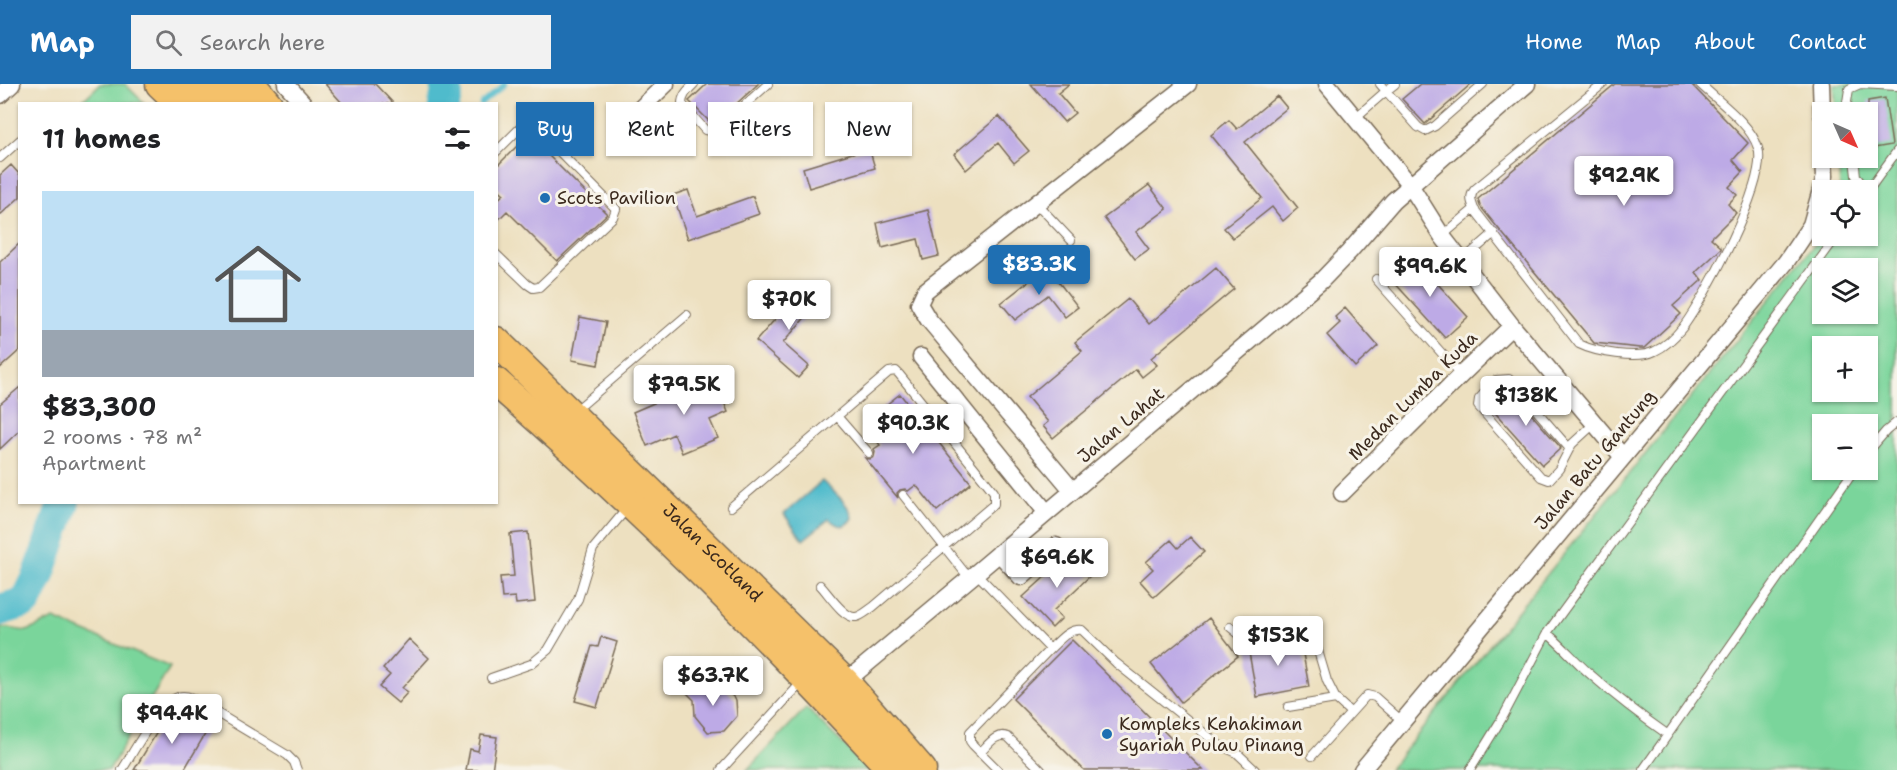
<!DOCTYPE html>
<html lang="en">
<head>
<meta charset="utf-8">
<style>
	body { margin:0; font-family:"Shantell Sans",sans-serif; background:#f2f2f2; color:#202124; height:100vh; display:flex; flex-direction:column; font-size:22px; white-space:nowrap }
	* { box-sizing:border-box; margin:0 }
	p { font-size:20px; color:#757577 }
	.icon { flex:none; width:33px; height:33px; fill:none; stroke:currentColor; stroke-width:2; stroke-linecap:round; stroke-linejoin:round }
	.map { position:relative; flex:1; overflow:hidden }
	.side { position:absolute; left:18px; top:18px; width:480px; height:402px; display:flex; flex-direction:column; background:#fff; border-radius:0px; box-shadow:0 2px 4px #0004 }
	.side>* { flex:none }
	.top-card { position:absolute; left:516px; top:18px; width:570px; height:54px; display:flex; gap:12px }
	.needle { width:39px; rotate:135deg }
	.controls { position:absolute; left:1812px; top:18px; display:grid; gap:12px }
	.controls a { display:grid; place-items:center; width:66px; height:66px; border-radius:0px; background:#fff; box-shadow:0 2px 4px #0004; font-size:30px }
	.price { position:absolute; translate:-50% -51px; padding:0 14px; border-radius:6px; background:#fff; color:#222; font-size:20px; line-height:39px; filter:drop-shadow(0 2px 3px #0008) }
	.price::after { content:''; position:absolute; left:50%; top:36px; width:18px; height:14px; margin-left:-9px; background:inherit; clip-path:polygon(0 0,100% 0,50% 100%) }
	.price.on { background:#1f6fb2; color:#fff }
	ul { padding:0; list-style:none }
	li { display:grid; align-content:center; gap:12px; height:318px; padding:0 24px }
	li span { display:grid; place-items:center; height:186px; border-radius:0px; color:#555 }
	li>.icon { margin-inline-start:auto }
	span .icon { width:108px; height:108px; fill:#fffc; stroke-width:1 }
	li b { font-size:26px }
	h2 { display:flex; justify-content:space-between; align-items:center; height:72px; padding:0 24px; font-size:26px }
	.chip { padding:0 21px; border-radius:0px; background:#fff; box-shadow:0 2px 4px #0004; font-size:21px; line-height:54px }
	.chip.on { background:#1f6fb2; color:#fff }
	header { display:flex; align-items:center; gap:36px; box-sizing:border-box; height:84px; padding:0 30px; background:#1f6fb2; color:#fff }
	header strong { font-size:28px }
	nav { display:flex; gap:33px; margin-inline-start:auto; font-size:21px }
	.search { width:420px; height:54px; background:#f2f2f2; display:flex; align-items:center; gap:15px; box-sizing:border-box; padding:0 21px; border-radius:0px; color:#757577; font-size:22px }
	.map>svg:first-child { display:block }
	.green { fill:#7ad59b; stroke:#5a805c; stroke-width:1.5; fill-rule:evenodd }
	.water { fill:#50bbcc; stroke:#467275; stroke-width:1.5 }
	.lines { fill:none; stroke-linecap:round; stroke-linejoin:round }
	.stream { stroke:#50bbcc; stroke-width:5 }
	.river { stroke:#50bbcc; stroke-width:32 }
	.building { fill:#bdaae6 }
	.service-casing { stroke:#796a57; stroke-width:10 }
	.minor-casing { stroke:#796a57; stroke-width:19 }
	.trunk-casing { stroke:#796a57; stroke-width:31 }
	.service { stroke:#fff; stroke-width:8 }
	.minor { stroke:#fff; stroke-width:16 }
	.trunk { stroke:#f5c16b; stroke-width:28 }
	.poi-dot { fill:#1f6fb2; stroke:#f7f3e8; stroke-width:2 }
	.labels { text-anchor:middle; stroke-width:6; stroke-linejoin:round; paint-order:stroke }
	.poi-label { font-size:18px; fill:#3b2a1e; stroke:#f7f3e8; text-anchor:start }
	.street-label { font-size:18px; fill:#3b2a1e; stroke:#f7f3e8 }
</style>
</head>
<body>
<header>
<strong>Map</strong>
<div class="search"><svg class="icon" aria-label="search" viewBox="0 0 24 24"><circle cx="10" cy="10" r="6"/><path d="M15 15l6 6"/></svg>Search here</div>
<nav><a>Home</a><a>Map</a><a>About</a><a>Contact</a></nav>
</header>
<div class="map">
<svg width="1897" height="686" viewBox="0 0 1897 686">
	<rect width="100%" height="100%" fill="#f7f3e8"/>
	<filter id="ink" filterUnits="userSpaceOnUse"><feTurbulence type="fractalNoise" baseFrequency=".0167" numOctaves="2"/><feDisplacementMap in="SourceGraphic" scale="12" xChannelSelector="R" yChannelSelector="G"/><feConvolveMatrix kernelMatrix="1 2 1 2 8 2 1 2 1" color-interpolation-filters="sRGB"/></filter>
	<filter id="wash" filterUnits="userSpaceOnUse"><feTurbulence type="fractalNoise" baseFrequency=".008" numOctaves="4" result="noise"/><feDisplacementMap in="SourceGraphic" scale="24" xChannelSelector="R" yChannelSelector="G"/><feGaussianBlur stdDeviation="1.35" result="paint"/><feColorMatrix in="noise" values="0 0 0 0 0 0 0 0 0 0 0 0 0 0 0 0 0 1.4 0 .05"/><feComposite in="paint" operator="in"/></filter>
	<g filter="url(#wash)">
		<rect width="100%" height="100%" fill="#ede0c0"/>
		<path class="green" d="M 100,0 L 125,0 L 144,19 L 80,19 Z
			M 1834,0 L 1897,0 L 1897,686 L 1389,686 L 1822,151 L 1868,152 L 1868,106 L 1840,106 L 1838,74 L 1868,74 L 1868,28 L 1836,28 ZM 1822,184 L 1868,184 L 1868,230 L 1822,230 ZM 1822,262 L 1868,262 L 1868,308 L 1822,308 ZM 1822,340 L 1868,340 L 1868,386 L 1822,386 Z
			M 54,535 L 170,583 L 109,686 L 0,686 L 0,543 L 27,547 Z
			M 806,624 L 870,686 L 747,686 Z"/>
		<path class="water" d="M 822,397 C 832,407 851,421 852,434 C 845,445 838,443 829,435 L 803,456 L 784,430 Z"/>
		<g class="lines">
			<path class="stream" d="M 481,20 L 505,0"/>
			<path class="river" d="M 444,20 L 447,8 L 445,0
				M 0,526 L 26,518 L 38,493 L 64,418"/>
		</g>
		<g id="blocks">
			<path class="building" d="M 325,0 L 375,0 L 394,20 L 343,20 Z
				M 707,0 L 758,0 L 713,41 L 689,17 Z
				M 1031,0 L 1069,0 L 1058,9 L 1075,29 L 1064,38 Z
				M 1420,0 L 1471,0 L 1425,40 L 1402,15 Z
				M 1615,0 L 1691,0 L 1748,59 L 1733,76 L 1743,88 L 1729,103 L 1737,111 L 1728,120 L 1736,129 L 1711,154 L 1721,163 L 1721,165 L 1696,188 L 1702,196 L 1673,222 L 1681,230 L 1644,264 L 1640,264 L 1594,259 L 1493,138 L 1480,122 L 1478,115 Z
				M 1277,12 L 1287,24 L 1245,58 L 1298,124 L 1283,137 L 1272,123 L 1233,154 L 1224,144 L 1262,114 L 1211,51 L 1229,36 L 1237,45 Z
				M 1885,14 L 1892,61 L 1868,65 L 1868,17 Z
				M 999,32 L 1029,67 L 1014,79 L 998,59 L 966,86 L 954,70 Z
				M 528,51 L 607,130 L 557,177 L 507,127 L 496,138 L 496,117 L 504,110 L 496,103 L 496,83 Z
				M 869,64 L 875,84 L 809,104 L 803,84 Z
				M 11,81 L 20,91 L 20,113 L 0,131 L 0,91 Z
				M 1149,101 L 1167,125 L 1136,148 L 1149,165 L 1135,175 L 1104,134 Z
				M 688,106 L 697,132 L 753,112 L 759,130 L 688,155 L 673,111 Z
				M 928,126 L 939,172 L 923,176 L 918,155 L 882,164 L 877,139 Z
				M 20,159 L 20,266 L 0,284 L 0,178 Z
				M 1415,175 L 1468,233 L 1445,254 L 1392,196 Z
				M 1047,183 L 1078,223 L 1065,233 L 1048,211 L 1015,236 L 1001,219 Z
				M 1216,184 L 1234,205 L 1151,274 L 1157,281 L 1142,293 L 1136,285 L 1053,354 L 1043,342 L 1048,338 L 1027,313 L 1082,267 L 1075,258 L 1128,215 L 1149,240 Z
				M 805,201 L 821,215 L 783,259 L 809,282 L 798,294 L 756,257 Z
				M 1345,224 L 1378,262 L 1355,283 L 1327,251 L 1340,239 L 1335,233 Z
				M 580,233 L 606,238 L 598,281 L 572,276 Z
				M 714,293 L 728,328 L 710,336 L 718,354 L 682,369 L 674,350 L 647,362 L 633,328 Z
				M 20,303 L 20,346 L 0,365 L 0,320 Z
				M 1510,306 L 1561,364 L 1542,381 L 1490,323 Z
				M 900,310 L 971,399 L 937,427 L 916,401 L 908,407 L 905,405 L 900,406 L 897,409 L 898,414 L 865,374 L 870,375 L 874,373 L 875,368 L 874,365 L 880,361 L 863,339 Z
				M 528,448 L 535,518 L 516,520 L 515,513 L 502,514 L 500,493 L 514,492 L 510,450 Z
				M 1190,453 L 1204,468 L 1154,513 L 1140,497 L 1153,485 L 1146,478 L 1171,456 L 1178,464 Z
				M 1071,469 L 1091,491 L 1054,526 L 1062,534 L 1052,544 L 1023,513 Z
				M 1209,534 L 1238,572 L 1181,618 L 1151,580 Z
				M 601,553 L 617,558 L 597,623 L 575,617 L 592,562 L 598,563 Z
				M 1300,553 L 1309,603 L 1257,613 L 1248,563 Z
				M 409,555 L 429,574 L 402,604 L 408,608 L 398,619 L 379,603 L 390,591 L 383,585 Z
				M 1072,556 L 1203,686 L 1084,686 L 1013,615 Z
				M 693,596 L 703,606 L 723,602 L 736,616 L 737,632 L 724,647 L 708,648 L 695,632 L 694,616 L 683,605 Z
				M 171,625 L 207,647 L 184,686 L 134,686 Z
				M 481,651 L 497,653 L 492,686 L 466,686 L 470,665 L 478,667 Z"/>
		</g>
	</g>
	<g filter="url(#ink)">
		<use href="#blocks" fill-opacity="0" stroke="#796a57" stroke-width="1.5"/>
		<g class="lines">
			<defs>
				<path id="service" d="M 694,0 C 688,6 682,11 682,20 L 705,46 L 715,48 L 768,0
					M 1395,0 L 1386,7 L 1418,43 L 1425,47 L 1435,42 L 1483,0
					M 1603,0 L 1475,105 C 1469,112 1471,117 1474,125 L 1579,260 C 1595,268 1638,276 1655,267 C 1666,262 1675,253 1683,243 C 1704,215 1769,97 1758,64 C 1751,40 1718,17 1700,0
					M 1849,28 L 1847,18 L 1849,5 L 1860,0 L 1897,2
					M 1355,34 L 1386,7 L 1380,0
					M 496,68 L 523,41 L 531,39 L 616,125 L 613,133 L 539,203 L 533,204 L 527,200 L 496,170
					M 0,74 L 20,56
					M 1854,74 L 1856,92 L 1866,106
					M 1868,107 L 1897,67
					M 1036,119 L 1071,156
					M 1442,152 L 1474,125
					M 1462,177 L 1494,149
					M 1376,195 L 1461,291
					M 575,327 L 687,231
					M 837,332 L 869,369
					M 1569,364 L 1509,295 L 1496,296 L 1479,315 L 1478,322 L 1541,393 L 1549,396 L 1559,385 L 1572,360 L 1595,339
					M 1868,368 L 1886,347 L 1897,338
					M 903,411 L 969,494
					M 731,423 L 889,288 L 896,287 L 899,290 L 994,408 L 994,420 L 873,523 C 868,526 862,532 856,533 C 844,535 828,509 820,501
					M 976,489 L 1050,565 C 1059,557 1068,544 1082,546 L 1116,579 L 1219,661 L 1237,669 L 1255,686
					M 1230,543 L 1241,552 L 1245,553 L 1301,541 L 1309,544 L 1313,550 L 1327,597 L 1336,615 L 1350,628
					M 1547,549 C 1563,562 1575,577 1590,590 C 1615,612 1641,632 1667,650
					M 491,594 L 531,580 L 548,566 L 578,515 L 593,465 L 629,422
					M 1288,623 L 1336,615
					M 980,669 C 988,661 996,648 1008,653 L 1041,686
					M 1312,672 L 1367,611 L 1375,613 L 1403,638
					M 122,686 C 133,669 159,619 178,613 C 183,611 187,612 192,614 L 287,671 L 294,678 L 297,686
					M 721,686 L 802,598
					M 998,686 L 973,661 L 970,657 L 970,648 L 1050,565
					M 1470,686 L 1504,631 L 1547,549 L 1837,152
					M 1643,686 L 1854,386"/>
				<path id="minor" d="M 286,0 L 304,20
					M 1327,0 L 1410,101 L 1442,152 L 1512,242 L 1623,373
					M 1821,0 L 1822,30
					M 0,11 L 12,0
					M 640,25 L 666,0
					M 921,273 L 1047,429
					M 1073,407 L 928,235 L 919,220 L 925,207 L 1188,0
					M 1342,409 L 1461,291 L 1512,242
					M 999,469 L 1021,493 L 1056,462
					M 845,598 L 976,489 L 1321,197 L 1349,168 L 1393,117 L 1527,0
					M 1362,686 L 1786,178 L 1811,141 L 1825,92 L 1824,74"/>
				<g id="trunk">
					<path d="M 160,0 L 181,20"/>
					<path d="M 190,0 L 209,20"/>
					<path d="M 220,0 L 240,20"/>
					<path d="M 251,0 L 268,20"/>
					<path id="s1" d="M 496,257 L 845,598 L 922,686"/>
					<path d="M 496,298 C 636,420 767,550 892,686"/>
				</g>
			</defs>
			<use href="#service" class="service-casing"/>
			<use href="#minor" class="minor-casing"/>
			<use href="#trunk" class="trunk-casing"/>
			<use href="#service" class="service"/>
			<use href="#minor" class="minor"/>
			<use href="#trunk" class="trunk"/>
		</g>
	</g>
	<g class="poi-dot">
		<circle cx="545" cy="114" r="6"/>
		<circle cx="1107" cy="650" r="6"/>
	</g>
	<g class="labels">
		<g class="poi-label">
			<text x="557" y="120">Scots Pavilion</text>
			<text x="1119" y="646">Kompleks Kehakiman<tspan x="1119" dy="21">Syariah Pulau Pinang</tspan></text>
		</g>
		<g class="street-label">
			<text transform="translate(1413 312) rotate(-45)" y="6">Medan Lumba Kuda</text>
			<text transform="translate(1121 341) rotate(-40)" y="6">Jalan Lahat</text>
			<text transform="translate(1595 376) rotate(-50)" y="6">Jalan Batu Gantung</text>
			<text dy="6" stroke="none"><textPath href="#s1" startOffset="303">Jalan Scotland</textPath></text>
		</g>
	</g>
</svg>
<div class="controls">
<a><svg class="needle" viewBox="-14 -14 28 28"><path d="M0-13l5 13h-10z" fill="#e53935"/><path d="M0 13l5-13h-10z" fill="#757577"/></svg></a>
<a><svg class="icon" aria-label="locate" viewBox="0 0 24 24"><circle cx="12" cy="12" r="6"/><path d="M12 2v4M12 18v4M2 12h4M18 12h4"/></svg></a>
<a><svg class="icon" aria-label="layers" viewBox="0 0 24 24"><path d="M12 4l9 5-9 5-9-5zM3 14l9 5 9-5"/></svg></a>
<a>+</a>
<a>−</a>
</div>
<b class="price" style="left:1624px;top:123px">$92.9K</b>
<b class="price on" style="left:1039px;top:212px">$83.3K</b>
<b class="price" style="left:1430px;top:214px">$99.6K</b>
<b class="price" style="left:789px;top:247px">$70K</b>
<b class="price" style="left:684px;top:332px">$79.5K</b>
<b class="price" style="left:1526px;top:343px">$138K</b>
<b class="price" style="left:913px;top:371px">$90.3K</b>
<b class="price" style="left:1057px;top:505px">$69.6K</b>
<b class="price" style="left:1278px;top:583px">$153K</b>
<b class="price" style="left:713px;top:623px">$63.7K</b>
<b class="price" style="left:172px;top:661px">$94.4K</b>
<div class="top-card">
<a class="chip on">Buy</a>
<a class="chip">Rent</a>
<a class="chip">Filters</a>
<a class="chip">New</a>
</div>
<section class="side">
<h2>11 homes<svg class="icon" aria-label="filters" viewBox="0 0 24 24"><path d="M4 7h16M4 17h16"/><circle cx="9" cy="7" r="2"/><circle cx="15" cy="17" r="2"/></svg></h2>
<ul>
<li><span style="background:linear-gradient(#bfe0f5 75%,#9aa5b1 0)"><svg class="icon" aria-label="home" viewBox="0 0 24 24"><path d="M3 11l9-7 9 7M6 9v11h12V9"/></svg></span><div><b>$83,300</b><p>2 rooms · 78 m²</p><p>Apartment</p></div></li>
</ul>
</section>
</div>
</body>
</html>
